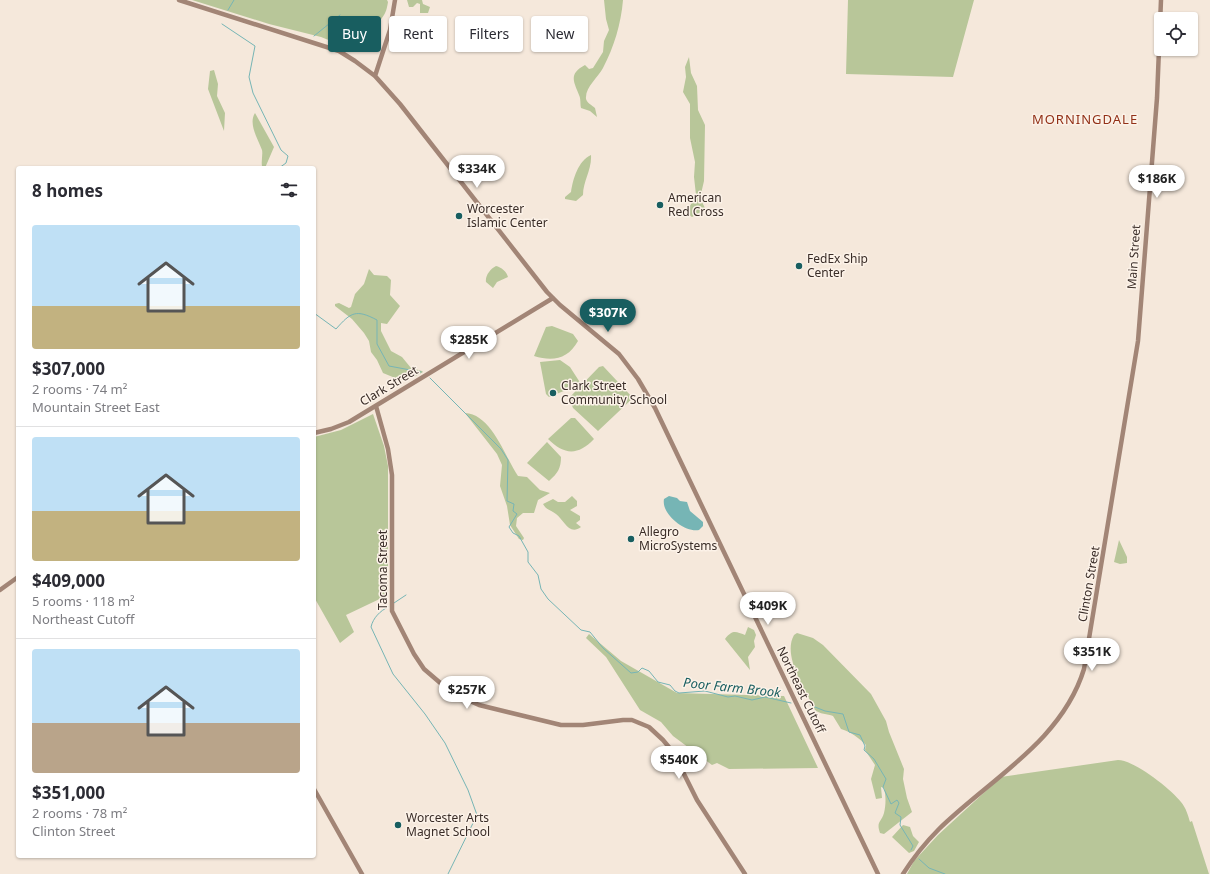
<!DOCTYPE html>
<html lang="en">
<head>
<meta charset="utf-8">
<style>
	body { margin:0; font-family:"Noto Sans",sans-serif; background:#f2f2f3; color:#2b2b33; height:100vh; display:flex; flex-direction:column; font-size:15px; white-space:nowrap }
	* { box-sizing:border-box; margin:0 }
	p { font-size:13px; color:#7c7c81 }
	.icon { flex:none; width:22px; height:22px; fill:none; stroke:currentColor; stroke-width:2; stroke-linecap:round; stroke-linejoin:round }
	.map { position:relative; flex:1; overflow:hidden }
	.side { position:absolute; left:16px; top:166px; width:300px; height:692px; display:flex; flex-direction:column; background:#fff; border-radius:4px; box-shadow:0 1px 3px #0004 }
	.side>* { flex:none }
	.banner { position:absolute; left:328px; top:16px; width:380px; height:36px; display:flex; gap:8px }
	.buttons { position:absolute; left:1154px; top:12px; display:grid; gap:8px }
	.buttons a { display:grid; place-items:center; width:44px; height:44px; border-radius:4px; background:#fff; box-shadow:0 1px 3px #0004; font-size:20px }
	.price { position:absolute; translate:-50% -34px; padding:0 9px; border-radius:14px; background:#fff; color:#222; font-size:13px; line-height:26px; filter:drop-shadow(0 1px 2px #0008) }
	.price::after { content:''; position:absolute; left:50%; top:24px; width:12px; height:9px; margin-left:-6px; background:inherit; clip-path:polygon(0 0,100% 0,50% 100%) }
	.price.selected { background:#185e60; color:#fff }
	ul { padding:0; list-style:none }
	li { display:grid; align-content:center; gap:8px; height:212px; padding:0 16px }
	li+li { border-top:1px solid #e1e1e2 }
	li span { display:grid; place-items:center; height:124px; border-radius:4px; color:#555 }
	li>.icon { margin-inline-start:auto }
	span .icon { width:72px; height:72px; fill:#fffc; stroke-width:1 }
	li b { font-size:17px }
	h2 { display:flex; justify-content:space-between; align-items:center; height:48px; padding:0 16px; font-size:17px }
	.chip { padding:0 14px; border-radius:4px; background:#fff; box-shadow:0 1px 3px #0004; font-size:14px; line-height:36px }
	.chip.selected { background:#185e60; color:#fff }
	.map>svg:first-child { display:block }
	.green { fill:#b8c699 }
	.water { fill:#76b5b5 }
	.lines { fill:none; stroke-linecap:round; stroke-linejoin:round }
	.stream { stroke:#76b5b5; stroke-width:1 }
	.secondary { stroke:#a28576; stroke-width:4.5 }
	.poi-dot { fill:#185e60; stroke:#fcf2e8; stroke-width:1.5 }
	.labels { text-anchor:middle; stroke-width:3; stroke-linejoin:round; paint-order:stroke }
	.poi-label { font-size:12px; fill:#392c27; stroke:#fcf2e8; text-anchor:start }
	.street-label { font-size:12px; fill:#392c27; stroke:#fcf2e8 }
	.neighbourhood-label { font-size:13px; letter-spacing:1px; fill:#923017; stroke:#fcf2e8 }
	.water-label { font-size:13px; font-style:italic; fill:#185e60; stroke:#fcf2e8 }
</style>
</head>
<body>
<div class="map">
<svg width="1210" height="874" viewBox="0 0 1210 874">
	<rect width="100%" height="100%" fill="#f5e8db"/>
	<path class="green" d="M 192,0 L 387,0 L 388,2 C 387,8 386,13 382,18 C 377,25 369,27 366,35 L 358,37 L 346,47 L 321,37 L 269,24 Z
		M 407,0 L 422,0 L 423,4 L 430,7 L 428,13 L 420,13 L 420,4 L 417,3 L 413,7 L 409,7 Z
		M 604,0 L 623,0 C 621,24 614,47 603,68 C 598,77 586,87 586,97 C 585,102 592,105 595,108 L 597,117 L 590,111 L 581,108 C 580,103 581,99 579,95 C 574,82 568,74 585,65 L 589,69 L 593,68 L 603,52 L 604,41 L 609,30 L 606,19 Z
		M 848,0 L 974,0 L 953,77 L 846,74 Z
		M 689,57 L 691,73 L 697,86 L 698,110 L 705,125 L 704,181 L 700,198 L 705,208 L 701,212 L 692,217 L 688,214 L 690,206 L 696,195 L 694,177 L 695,162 L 690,138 L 690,104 L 683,92 L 686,77 L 685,67 Z
		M 214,70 L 218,84 L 217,96 L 225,113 L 224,131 L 208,89 L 210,71 Z
		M 255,113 L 274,147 L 265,168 L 262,166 C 261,161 263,155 262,150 C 258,139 248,124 255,113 Z
		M 591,155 C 592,170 583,181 583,195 L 576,201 L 565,199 L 565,197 L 571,192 C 573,179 578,161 591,155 Z
		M 496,266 C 501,267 507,272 508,277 L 497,282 L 493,288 L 486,282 C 485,276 490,269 496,266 Z
		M 369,269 L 374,275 L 387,276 L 391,280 L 390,295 L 400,306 L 387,324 L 381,323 L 381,331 L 391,351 L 402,357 L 411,368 L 422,371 L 423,372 L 414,377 L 400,380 L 383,373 L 377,360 L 371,352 L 369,341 L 364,333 L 352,319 L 335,306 L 335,304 L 339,303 L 349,308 L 351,307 L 355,294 L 364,284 Z
		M 552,326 L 573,334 L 578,341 C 568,359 553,362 534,356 L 546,327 Z
		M 560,360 L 570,367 L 581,384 L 549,397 L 546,394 L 540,362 Z
		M 603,366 L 633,398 L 598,431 L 573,408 L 569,398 L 599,367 Z
		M 465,413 C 492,414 506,459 518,476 L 527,477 L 540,490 L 550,493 L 538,500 L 534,513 L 523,513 L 517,518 L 516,526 L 524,538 L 523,540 L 519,539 L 510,525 L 507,506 L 500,486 L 502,465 L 497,454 Z
		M 373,414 L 384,446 L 388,466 L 388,595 L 346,615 L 354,632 L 340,643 L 314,597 L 314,437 L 341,430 Z
		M 571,418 L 575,418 L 594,439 C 578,456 564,455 548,439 Z
		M 547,442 L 561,457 C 561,468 558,473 549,481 L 527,463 Z
		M 572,496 L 577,501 L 577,506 L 570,510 L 580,516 L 580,520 L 576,523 L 581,527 C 569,536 564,520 556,514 C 551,510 546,510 543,504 L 553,499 L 558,502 L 565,502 Z
		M 1119,540 L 1127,557 L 1127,563 L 1120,564 L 1114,562 Z
		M 748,627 L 754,630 L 756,635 L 754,641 L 755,647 L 748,657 L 750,670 L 725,639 C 733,629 736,632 745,635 Z
		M 797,633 L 813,638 L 823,645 L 871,694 L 886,721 L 889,732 L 904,769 L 903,779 L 907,798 L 912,812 L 884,834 L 880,833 C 876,821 881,823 884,813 C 886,804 886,797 884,788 L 881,787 L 882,798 L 876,799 L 871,779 L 875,765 L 865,750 L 866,745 C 859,738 851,732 841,729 L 833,716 C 828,714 819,714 815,710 C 813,708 813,704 811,702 C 802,685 783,654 794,635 Z
		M 589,634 L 621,661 L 677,693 L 784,696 L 818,768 L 729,769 L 717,763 L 712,765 L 673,736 L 661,722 L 640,710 L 606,657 L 586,638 Z
		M 1118,760 C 1134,760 1171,789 1181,802 C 1186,808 1188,815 1190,822 L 1192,821 L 1209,874 L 907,874 L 914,861 L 938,835 L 1001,777 Z
		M 903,825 L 910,827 L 913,836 L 919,842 L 914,851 L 909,853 L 892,837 Z"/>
	<path class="water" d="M 669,496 L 677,498 L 680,501 L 687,502 L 690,511 L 703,522 L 703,526 L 699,530 C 685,533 661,514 664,499 Z"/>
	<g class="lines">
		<path class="stream" d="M 228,10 L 234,0
			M 222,24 L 255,46 L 249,77 L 253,93 L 281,150 L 288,156 L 286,163 L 279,168
			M 314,36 L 340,15
			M 314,313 L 336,329 C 351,312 356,309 377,320 L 377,344 L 389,366 L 421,372
			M 430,378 L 501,449 L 508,460 L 507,501 L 514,504 L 513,511 L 517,514 L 509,527 L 513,533 L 519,536 L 528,552 L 528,562 L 538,575 L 541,589 L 548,599 L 581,630 L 590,632 L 603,648 L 631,673 L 638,672 L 642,668 L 649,671 L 658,682 L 670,685 L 675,691 L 679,693 L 705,691 L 728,697 L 735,696 L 752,700 L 765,697 L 791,703
			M 394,603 L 406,595
			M 388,607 C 380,611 373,618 371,627 L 393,674 L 425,714 L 445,743 L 468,790 L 477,815 L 448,874
			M 810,705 L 825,711 L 843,714 L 849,732 L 860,735 L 865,746 L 864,750 L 874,759 L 886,779 L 883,787 L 891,804 L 897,800 L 899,803 L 895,813 L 901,817 L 900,825 L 913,846 L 911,850
			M 919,859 L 929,868 L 945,874"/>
		<path class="secondary" d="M 179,0 L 339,51 L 355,61 L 375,76 L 400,104 L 547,292 L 560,305 L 619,354 L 638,379 L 655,408 L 878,874
			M 375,76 L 390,30 L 395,0
			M 376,406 L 388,449 L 392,475 L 392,611 L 414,654 L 424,669 L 452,693 L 479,705 L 561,725 L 583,725 L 623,720 L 632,720 L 649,727 L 663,740 L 673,752 L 697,800 L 745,874
			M 314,433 L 331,429 L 349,422 L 553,298
			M 0,590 L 18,577
			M 314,789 L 362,874
			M 903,874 C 913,858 925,843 939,829 C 990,779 1062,741 1084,669 L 1138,341 L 1157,98 L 1161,0"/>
	</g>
	<g class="poi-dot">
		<circle cx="660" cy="205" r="4"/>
		<circle cx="459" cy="216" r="4"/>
		<circle cx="799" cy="266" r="4"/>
		<circle cx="553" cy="393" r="4"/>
		<circle cx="631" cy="539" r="4"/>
		<circle cx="398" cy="825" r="4"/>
	</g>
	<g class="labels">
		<g class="poi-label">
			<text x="668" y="202">American<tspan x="668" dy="14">Red Cross</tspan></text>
			<text x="467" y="213">Worcester<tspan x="467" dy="14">Islamic Center</tspan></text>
			<text x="807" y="263">FedEx Ship<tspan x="807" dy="14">Center</tspan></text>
			<text x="561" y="390">Clark Street<tspan x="561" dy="14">Community School</tspan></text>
			<text x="639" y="536">Allegro<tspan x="639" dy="14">MicroSystems</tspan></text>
			<text x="406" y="822">Worcester Arts<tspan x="406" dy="14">Magnet School</tspan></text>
		</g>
		<g class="street-label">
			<text transform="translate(1134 257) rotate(-86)" y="4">Main Street</text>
			<text transform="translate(389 386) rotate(-31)" y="4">Clark Street</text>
			<text transform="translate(383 570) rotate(-90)" y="4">Tacoma Street</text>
			<text transform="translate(1089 584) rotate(-80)" y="4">Clinton Street</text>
			<text transform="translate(801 690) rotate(64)" y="4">Northeast Cutoff</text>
		</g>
		<g class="neighbourhood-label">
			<text x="1085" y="124">MORNINGDALE</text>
		</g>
		<g class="water-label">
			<text transform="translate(732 687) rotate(6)" y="5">Poor Farm Brook</text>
		</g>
	</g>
</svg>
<div class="buttons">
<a><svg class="icon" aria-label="locate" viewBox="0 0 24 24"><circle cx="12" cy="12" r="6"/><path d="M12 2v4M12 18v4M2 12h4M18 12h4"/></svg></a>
</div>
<b class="price" style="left:477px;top:189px">$334K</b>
<b class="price" style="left:1157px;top:199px">$186K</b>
<b class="price selected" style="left:608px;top:333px">$307K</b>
<b class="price" style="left:469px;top:360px">$285K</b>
<b class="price" style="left:768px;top:626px">$409K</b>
<b class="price" style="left:1092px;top:672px">$351K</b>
<b class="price" style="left:467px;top:710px">$257K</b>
<b class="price" style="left:679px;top:780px">$540K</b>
<div class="banner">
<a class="chip selected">Buy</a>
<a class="chip">Rent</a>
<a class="chip">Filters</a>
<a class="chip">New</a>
</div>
<section class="side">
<h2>8 homes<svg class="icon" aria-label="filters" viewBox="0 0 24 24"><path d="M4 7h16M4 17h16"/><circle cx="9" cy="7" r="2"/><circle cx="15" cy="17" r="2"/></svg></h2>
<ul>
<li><span style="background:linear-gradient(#bfe0f5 65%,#c2b280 0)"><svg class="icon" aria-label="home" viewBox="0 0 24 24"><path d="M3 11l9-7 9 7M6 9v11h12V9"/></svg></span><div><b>$307,000</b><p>2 rooms · 74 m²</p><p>Mountain Street East</p></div></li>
<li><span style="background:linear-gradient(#bfe0f5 60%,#c2b280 0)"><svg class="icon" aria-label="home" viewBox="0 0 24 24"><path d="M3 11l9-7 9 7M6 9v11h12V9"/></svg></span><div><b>$409,000</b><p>5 rooms · 118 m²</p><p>Northeast Cutoff</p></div></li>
<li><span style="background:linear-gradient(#bfe0f5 60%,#b9a48a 0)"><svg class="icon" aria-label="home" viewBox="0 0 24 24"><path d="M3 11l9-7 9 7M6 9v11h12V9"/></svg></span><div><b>$351,000</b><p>2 rooms · 78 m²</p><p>Clinton Street</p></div></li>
</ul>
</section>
</div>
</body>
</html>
